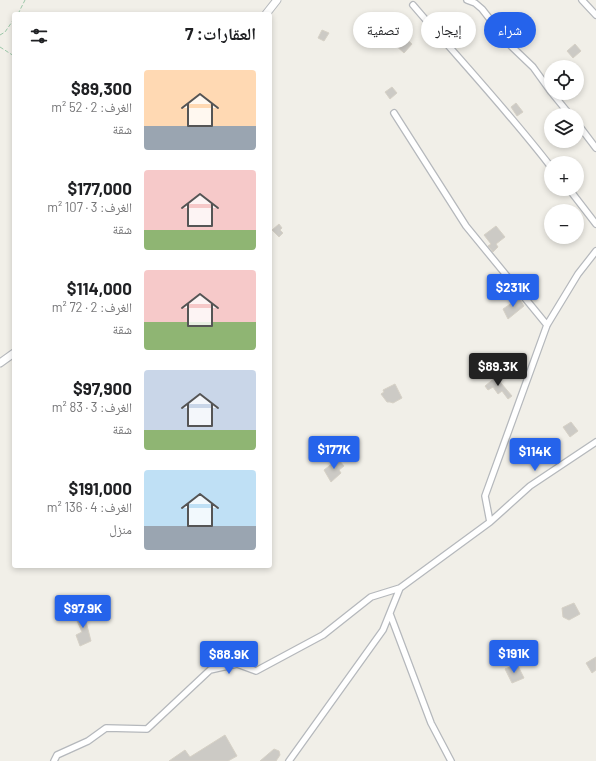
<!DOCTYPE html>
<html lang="ar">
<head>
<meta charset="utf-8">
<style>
	body { margin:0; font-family:Barlow,"Noto Naskh Arabic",sans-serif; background:#f2f2f2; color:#202124; direction:rtl; height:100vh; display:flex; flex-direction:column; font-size:15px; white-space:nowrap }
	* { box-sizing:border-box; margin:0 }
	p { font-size:13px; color:#757577 }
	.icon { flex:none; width:22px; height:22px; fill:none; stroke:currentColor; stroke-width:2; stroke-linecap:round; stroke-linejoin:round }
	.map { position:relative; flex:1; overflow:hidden; direction:ltr }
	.panel { position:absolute; left:12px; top:12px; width:260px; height:556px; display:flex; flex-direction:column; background:#fff; border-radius:4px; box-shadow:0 2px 6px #0003; direction:rtl }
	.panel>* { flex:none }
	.banner { position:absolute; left:284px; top:12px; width:252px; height:36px; direction:rtl; display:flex; gap:8px }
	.buttons { position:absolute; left:544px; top:60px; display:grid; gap:8px }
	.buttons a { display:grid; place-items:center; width:40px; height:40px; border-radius:50%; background:#fff; box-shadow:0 2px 6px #0003; font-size:20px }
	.price { position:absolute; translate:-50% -34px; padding:0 9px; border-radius:4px; background:#2563eb; color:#fff; font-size:13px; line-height:26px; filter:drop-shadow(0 1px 2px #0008) }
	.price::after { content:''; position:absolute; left:50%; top:24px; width:12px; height:9px; margin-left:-6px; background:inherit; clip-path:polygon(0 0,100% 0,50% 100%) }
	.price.selected { background:#222; color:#fff }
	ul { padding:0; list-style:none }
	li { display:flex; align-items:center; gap:12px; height:100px; padding:0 16px }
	li span { display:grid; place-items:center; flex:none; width:112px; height:80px; border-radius:4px; color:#555 }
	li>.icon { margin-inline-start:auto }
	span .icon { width:48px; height:48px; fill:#fffc; stroke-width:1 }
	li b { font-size:17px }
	h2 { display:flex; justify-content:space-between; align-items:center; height:48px; padding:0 16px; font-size:17px }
	.pill { padding:0 14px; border-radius:18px; background:#fff; box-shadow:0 2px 6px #0003; font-size:14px; line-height:36px }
	.pill.selected { background:#2563eb; color:#fff }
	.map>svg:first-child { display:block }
	.building { fill:#cccac5; stroke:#d6d1c6 }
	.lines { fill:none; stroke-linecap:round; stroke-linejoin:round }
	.minor-casing { stroke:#b5b8bc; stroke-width:8 }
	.tertiary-casing { stroke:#b5b8bc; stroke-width:9 }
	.path { stroke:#9cc7a9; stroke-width:1; stroke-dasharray:4 2; stroke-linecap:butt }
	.minor { stroke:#fff; stroke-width:5.5 }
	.tertiary { stroke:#fff; stroke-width:7 }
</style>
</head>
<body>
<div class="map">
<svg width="596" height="761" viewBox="0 0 596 761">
	<rect width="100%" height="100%" fill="#f1efe8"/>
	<path class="building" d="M 322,30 L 329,33 L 324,41 L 318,38 Z
		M 401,34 L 412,44 L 404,53 L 393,43 Z
		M 575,44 L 581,51 L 573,58 L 567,51 Z
		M 392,87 L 397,93 L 390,99 L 385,92 Z
		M 516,103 L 523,112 L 517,116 L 511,107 Z
		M 279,224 L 282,228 L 280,230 L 283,233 L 279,237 L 272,230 Z
		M 496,226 L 505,237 L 496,244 L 498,247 L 493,252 L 488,246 L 491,244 L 484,235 Z
		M 519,298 L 524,306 L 508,319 L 503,309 Z
		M 496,377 L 512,396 L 508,399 L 502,391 L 498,394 L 493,387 L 488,390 L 485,386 Z
		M 395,384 L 402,398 L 393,403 L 390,402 L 387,402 L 381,394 L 384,392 L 383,390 Z
		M 571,422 L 578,431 L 570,437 L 563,427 Z
		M 338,459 L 344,466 L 339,470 L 341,473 L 331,482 L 324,470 Z
		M 574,603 L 580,614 L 569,620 L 563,617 L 562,608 Z
		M 83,610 L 91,641 L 80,646 L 76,635 L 82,632 L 74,614 Z
		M 596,657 L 596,670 L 592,673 L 586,663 Z
		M 517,664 L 524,678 L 512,683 L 505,669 Z
		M 225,735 L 237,756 L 228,761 L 169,761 L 185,750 L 190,757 Z
		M 274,749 L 279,751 L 280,755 L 276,761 L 260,761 Z"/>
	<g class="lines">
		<defs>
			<path id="minor" d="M 467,0 L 475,3 L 482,9 L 511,46 L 533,67 L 551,92
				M 582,0 L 596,15
				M 413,5 C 459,59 508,111 551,167
				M 552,93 L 570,115
				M 394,113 L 466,226 L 547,325
				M 577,123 L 596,148
				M 569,189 L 596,224
				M 490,522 L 530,486 L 596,442
				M 390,614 L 431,723 L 451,761
				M 54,761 L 57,755 L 88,741 L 106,728 L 147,729 L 210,670 L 237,664 L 256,671 L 323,635 L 371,597 L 400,588
				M 289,761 L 383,630 L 400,588 L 490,522 L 485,496 L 547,325 L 578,274 L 596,251"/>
			<path id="tertiary" d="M 266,14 L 277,0
				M 0,363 L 14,353"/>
		</defs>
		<use href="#minor" class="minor-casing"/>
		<use href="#tertiary" class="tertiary-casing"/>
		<path class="path" d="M 18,14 L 25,0
			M 0,35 L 5,32 L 14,19
			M 0,47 L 14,56"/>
		<use href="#minor" class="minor"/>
		<use href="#tertiary" class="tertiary"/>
	</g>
</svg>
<div class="buttons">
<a><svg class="icon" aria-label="locate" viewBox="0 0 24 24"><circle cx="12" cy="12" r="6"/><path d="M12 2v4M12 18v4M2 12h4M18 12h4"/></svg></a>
<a><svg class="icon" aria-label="layers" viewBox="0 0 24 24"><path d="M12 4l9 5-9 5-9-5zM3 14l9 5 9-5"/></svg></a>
<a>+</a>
<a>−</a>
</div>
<b class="price" style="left:513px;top:308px">$231K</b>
<b class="price selected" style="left:498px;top:387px">$89.3K</b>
<b class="price" style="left:334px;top:470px">$177K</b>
<b class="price" style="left:535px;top:472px">$114K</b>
<b class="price" style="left:83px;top:629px">$97.9K</b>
<b class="price" style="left:514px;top:674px">$191K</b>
<b class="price" style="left:229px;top:675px">$88.9K</b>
<div class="banner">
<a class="pill selected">شراء</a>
<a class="pill">إيجار</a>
<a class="pill">تصفية</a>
</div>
<section class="panel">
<h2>العقارات: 7<svg class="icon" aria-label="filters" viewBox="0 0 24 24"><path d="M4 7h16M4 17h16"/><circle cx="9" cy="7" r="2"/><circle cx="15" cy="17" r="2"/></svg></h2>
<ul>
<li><span style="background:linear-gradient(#ffd9b3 70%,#9aa5b1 0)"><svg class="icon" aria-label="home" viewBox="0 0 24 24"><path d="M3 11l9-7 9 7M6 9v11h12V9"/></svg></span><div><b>$89,300</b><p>الغرف: 2 · 52 m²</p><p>شقة</p></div></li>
<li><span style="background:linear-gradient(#f6c9c9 75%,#8fb573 0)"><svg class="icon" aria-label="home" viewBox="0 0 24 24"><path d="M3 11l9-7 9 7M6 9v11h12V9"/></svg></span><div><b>$177,000</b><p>الغرف: 3 · 107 m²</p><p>شقة</p></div></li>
<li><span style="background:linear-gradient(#f6c9c9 65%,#8fb573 0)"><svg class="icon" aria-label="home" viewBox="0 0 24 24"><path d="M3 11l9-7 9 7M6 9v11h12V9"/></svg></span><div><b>$114,000</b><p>الغرف: 2 · 72 m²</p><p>شقة</p></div></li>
<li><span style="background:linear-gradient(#c9d6e8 75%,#8fb573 0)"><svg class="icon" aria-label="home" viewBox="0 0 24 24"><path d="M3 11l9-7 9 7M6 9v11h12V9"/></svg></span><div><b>$97,900</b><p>الغرف: 3 · 83 m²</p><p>شقة</p></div></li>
<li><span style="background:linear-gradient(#bfe0f5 70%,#9aa5b1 0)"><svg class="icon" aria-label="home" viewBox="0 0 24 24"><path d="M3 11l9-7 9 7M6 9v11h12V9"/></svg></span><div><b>$191,000</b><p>الغرف: 4 · 136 m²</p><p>منزل</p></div></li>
</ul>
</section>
</div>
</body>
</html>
